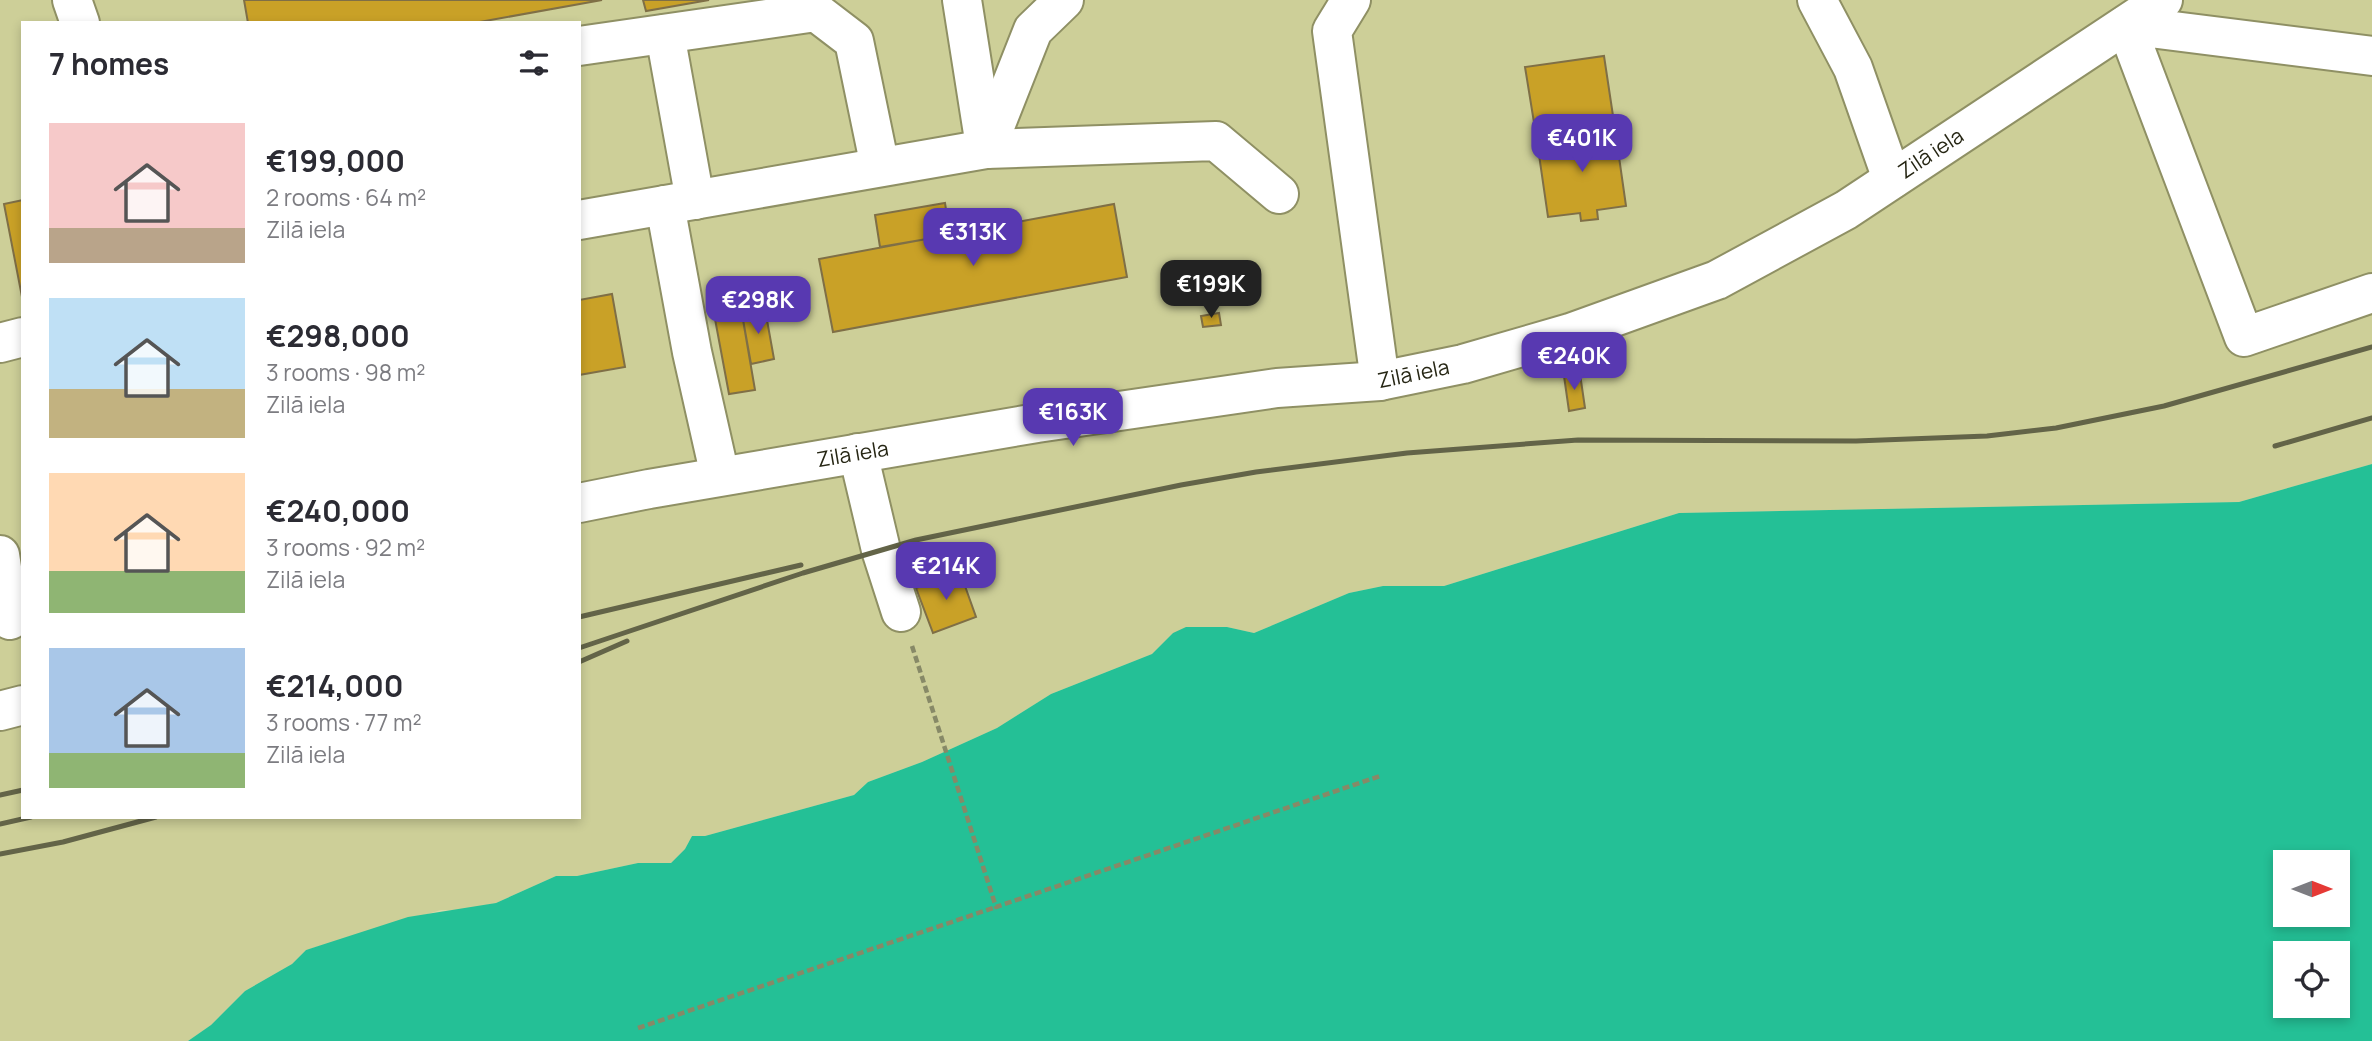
<!DOCTYPE html>
<html lang="en">
<head>
<meta charset="utf-8">
<style>
	body { margin:0; font-family:Manrope,sans-serif; background:#f7f7f7; color:#2b2b33; height:100vh; display:flex; flex-direction:column; font-size:26px; white-space:nowrap }
	* { box-sizing:border-box; margin:0 }
	p { font-size:23px; color:#7c7c81 }
	.icon { flex:none; width:38px; height:38px; fill:none; stroke:currentColor; stroke-width:2; stroke-linecap:round; stroke-linejoin:round }
	.map { position:relative; flex:1; overflow:hidden }
	.details { position:absolute; left:21px; top:21px; width:560px; height:798px; display:flex; flex-direction:column; background:#fff; border-radius:0px; box-shadow:0 4px 10px #0003 }
	.details>* { flex:none }
	.needle { width:46px; rotate:90deg }
	.tools { position:absolute; left:2273px; top:850px; display:grid; gap:14px }
	.tools a { display:grid; place-items:center; width:77px; height:77px; border-radius:0px; background:#fff; box-shadow:0 4px 10px #0003; font-size:35px }
	.price { position:absolute; translate:-50% -60px; padding:0 16px; border-radius:14px; background:#5839b1; color:#fff; font-size:23px; line-height:46px; filter:drop-shadow(0 2px 4px #0008) }
	.price::after { content:''; position:absolute; left:50%; top:42px; width:21px; height:16px; margin-left:-10px; background:inherit; clip-path:polygon(0 0,100% 0,50% 100%) }
	.price.selected { background:#222; color:#fff }
	ul { padding:0; list-style:none }
	li { display:flex; align-items:center; gap:21px; height:175px; padding:0 28px }
	li span { display:grid; place-items:center; flex:none; width:196px; height:140px; border-radius:0px; color:#555 }
	li>.icon { margin-inline-start:auto }
	span .icon { width:84px; height:84px; fill:#fffc; stroke-width:1 }
	li b { font-size:30px }
	h2 { display:flex; justify-content:space-between; align-items:center; height:84px; padding:0 28px; font-size:30px }
	.map>svg:first-child { display:block }
	.built { fill:#cdcf98; fill-rule:evenodd }
	.water { fill:#24c096; fill-rule:evenodd }
	.building { fill:#c9a127; stroke:#7f6f46; stroke-width:2 }
	.lines { fill:none; stroke-linecap:round; stroke-linejoin:round }
	.minor-casing { stroke:#8f9064; stroke-width:42 }
	.path { stroke:#878967; stroke-width:4.5; stroke-dasharray:7 3.5; stroke-linecap:butt }
	.minor { stroke:#fff; stroke-width:38 }
	.rail { stroke:#636448; stroke-width:5 }
	.labels { text-anchor:middle; stroke-width:7; stroke-linejoin:round; paint-order:stroke }
	.street-label { font-size:21px; fill:#262614; stroke:#f8f9e1 }
</style>
</head>
<body>
<div class="map">
<svg width="2372" height="1041" viewBox="0 0 2372 1041">
	<rect width="100%" height="100%" fill="#d8daab"/>
	<path class="built" d="M 0,0 L 2372,0 L 2372,464 L 2239,502 L 1679,513 L 1444,586 L 1383,586 L 1349,593 L 1254,633 L 1227,627 L 1173,633 L 1152,654 L 1051,694 L 997,728 L 922,762 L 868,782 L 854,795 L 705,836 L 692,836 L 685,849 L 671,863 L 638,863 L 577,876 L 556,876 L 496,903 L 462,910 L 441,910 L 306,950 L 292,964 L 245,991 L 211,1025 L 188,1041 L 0,1041 ZM 23,23 L 579,23 L 579,817 L 23,817 Z"/>
	<path class="water" d="M 2372,464 L 2372,1041 L 188,1041 L 211,1025 L 245,991 L 292,964 L 306,950 L 408,917 L 496,903 L 556,876 L 577,876 L 638,863 L 671,863 L 685,849 L 692,836 L 705,836 L 854,795 L 868,782 L 922,762 L 997,728 L 1051,694 L 1152,654 L 1173,633 L 1186,627 L 1227,627 L 1254,633 L 1349,593 L 1383,586 L 1444,586 L 1679,513 L 2239,502 ZM 2286,863 L 2338,863 L 2338,915 L 2286,915 ZM 2286,954 L 2338,954 L 2338,1006 L 2286,1006 Z"/>
	<path class="building" d="M 244,0 L 602,0 L 474,23 L 248,23 Z
		M 643,0 L 709,0 L 646,11 Z
		M 1604,56 L 1615,129 L 1537,141 L 1525,67 Z
		M 1615,129 L 1626,206 L 1597,210 L 1598,219 L 1581,221 L 1580,213 L 1548,217 L 1537,141 Z
		M 23,200 L 23,302 L 4,204 Z
		M 945,203 L 950,235 L 880,247 L 875,215 Z
		M 1114,204 L 1127,277 L 833,332 L 819,259 Z
		M 612,294 L 625,367 L 579,375 L 579,300 Z
		M 765,309 L 774,359 L 751,364 L 742,314 Z
		M 1219,313 L 1221,325 L 1203,327 L 1201,316 Z
		M 742,314 L 755,390 L 729,394 L 715,319 Z
		M 1580,374 L 1585,408 L 1569,411 L 1564,376 Z
		M 960,572 L 976,617 L 933,633 L 916,588 Z"/>
	<g class="lines">
		<defs>
			<g id="minor">
				<path d="M 72,0 L 80,23"/>
				<path d="M 962,0 L 985,146"/>
				<path d="M 1351,0 L 1332,31 L 1380,381"/>
				<path d="M 1817,0 L 1853,68 L 1892,179"/>
				<path d="M 665,34 L 695,200"/>
				<path d="M 579,46 L 816,12 L 854,41 L 880,167"/>
				<path d="M 2372,56 L 2126,25 L 2244,337 L 2372,293"/>
				<path d="M 986,149 L 1033,30 L 1064,0"/>
				<path d="M 665,205 L 692,352 L 720,476"/>
				<path d="M 579,220 L 986,149 L 1216,141 L 1279,194"/>
				<path d="M 0,343 L 23,337"/>
				<path d="M 858,453 L 881,550 L 901,612"/>
				<path id="s1" d="M 579,503 L 649,489 L 1037,423 L 1277,388 L 1380,381 L 1463,364 L 1570,333 L 1717,280 L 1846,210 L 2163,0"/>
				<path d="M 0,555 L 10,620"/>
				<path d="M 0,711 L 23,705"/>
			</g>
		</defs>
		<use href="#minor" class="minor-casing"/>
		<path class="path" d="M 912,646 L 996,907 L 1380,776
			M 638,1028 L 996,907"/>
		<use href="#minor" class="minor"/>
		<path class="rail" d="M 2275,446 L 2372,418
			M 579,617 L 801,565
			M 579,648 L 803,573 L 916,540 L 1181,485 L 1256,472 L 1407,453 L 1578,440 L 1856,441 L 1987,436 L 2056,428 L 2164,406 L 2372,347
			M 579,662 L 627,641
			M 0,795 L 23,790
			M 0,824 L 31,817
			M 0,854 L 63,842 L 156,817"/>
	</g>
	<g class="labels">
		<g class="street-label">
			<text dy="7" stroke="none"><textPath href="#s1" startOffset="1412">Zilā iela</textPath></text>
			<text dy="7" stroke="none"><textPath href="#s1" startOffset="845">Zilā iela</textPath></text>
			<text dy="7" stroke="none"><textPath href="#s1" startOffset="278">Zilā iela</textPath></text>
		</g>
	</g>
</svg>
<div class="tools">
<a><svg class="needle" viewBox="-14 -14 28 28"><path d="M0-13l5 13h-10z" fill="#e53935"/><path d="M0 13l5-13h-10z" fill="#7c7c81"/></svg></a>
<a><svg class="icon" aria-label="locate" viewBox="0 0 24 24"><circle cx="12" cy="12" r="6"/><path d="M12 2v4M12 18v4M2 12h4M18 12h4"/></svg></a>
</div>
<b class="price" style="left:1582px;top:174px">€401K</b>
<b class="price" style="left:973px;top:268px">€313K</b>
<b class="price selected" style="left:1211px;top:320px">€199K</b>
<b class="price" style="left:758px;top:336px">€298K</b>
<b class="price" style="left:1574px;top:392px">€240K</b>
<b class="price" style="left:1073px;top:448px">€163K</b>
<b class="price" style="left:946px;top:602px">€214K</b>
<section class="details">
<h2>7 homes<svg class="icon" aria-label="filters" viewBox="0 0 24 24"><path d="M4 7h16M4 17h16"/><circle cx="9" cy="7" r="2"/><circle cx="15" cy="17" r="2"/></svg></h2>
<ul>
<li><span style="background:linear-gradient(#f6c9c9 75%,#b9a48a 0)"><svg class="icon" aria-label="home" viewBox="0 0 24 24"><path d="M3 11l9-7 9 7M6 9v11h12V9"/></svg></span><div><b>€199,000</b><p>2 rooms · 64 m²</p><p>Zilā iela</p></div></li>
<li><span style="background:linear-gradient(#bfe0f5 65%,#c2b280 0)"><svg class="icon" aria-label="home" viewBox="0 0 24 24"><path d="M3 11l9-7 9 7M6 9v11h12V9"/></svg></span><div><b>€298,000</b><p>3 rooms · 98 m²</p><p>Zilā iela</p></div></li>
<li><span style="background:linear-gradient(#ffd9b3 70%,#8fb573 0)"><svg class="icon" aria-label="home" viewBox="0 0 24 24"><path d="M3 11l9-7 9 7M6 9v11h12V9"/></svg></span><div><b>€240,000</b><p>3 rooms · 92 m²</p><p>Zilā iela</p></div></li>
<li><span style="background:linear-gradient(#a9c7e8 75%,#8fb573 0)"><svg class="icon" aria-label="home" viewBox="0 0 24 24"><path d="M3 11l9-7 9 7M6 9v11h12V9"/></svg></span><div><b>€214,000</b><p>3 rooms · 77 m²</p><p>Zilā iela</p></div></li>
</ul>
</section>
</div>
</body>
</html>
